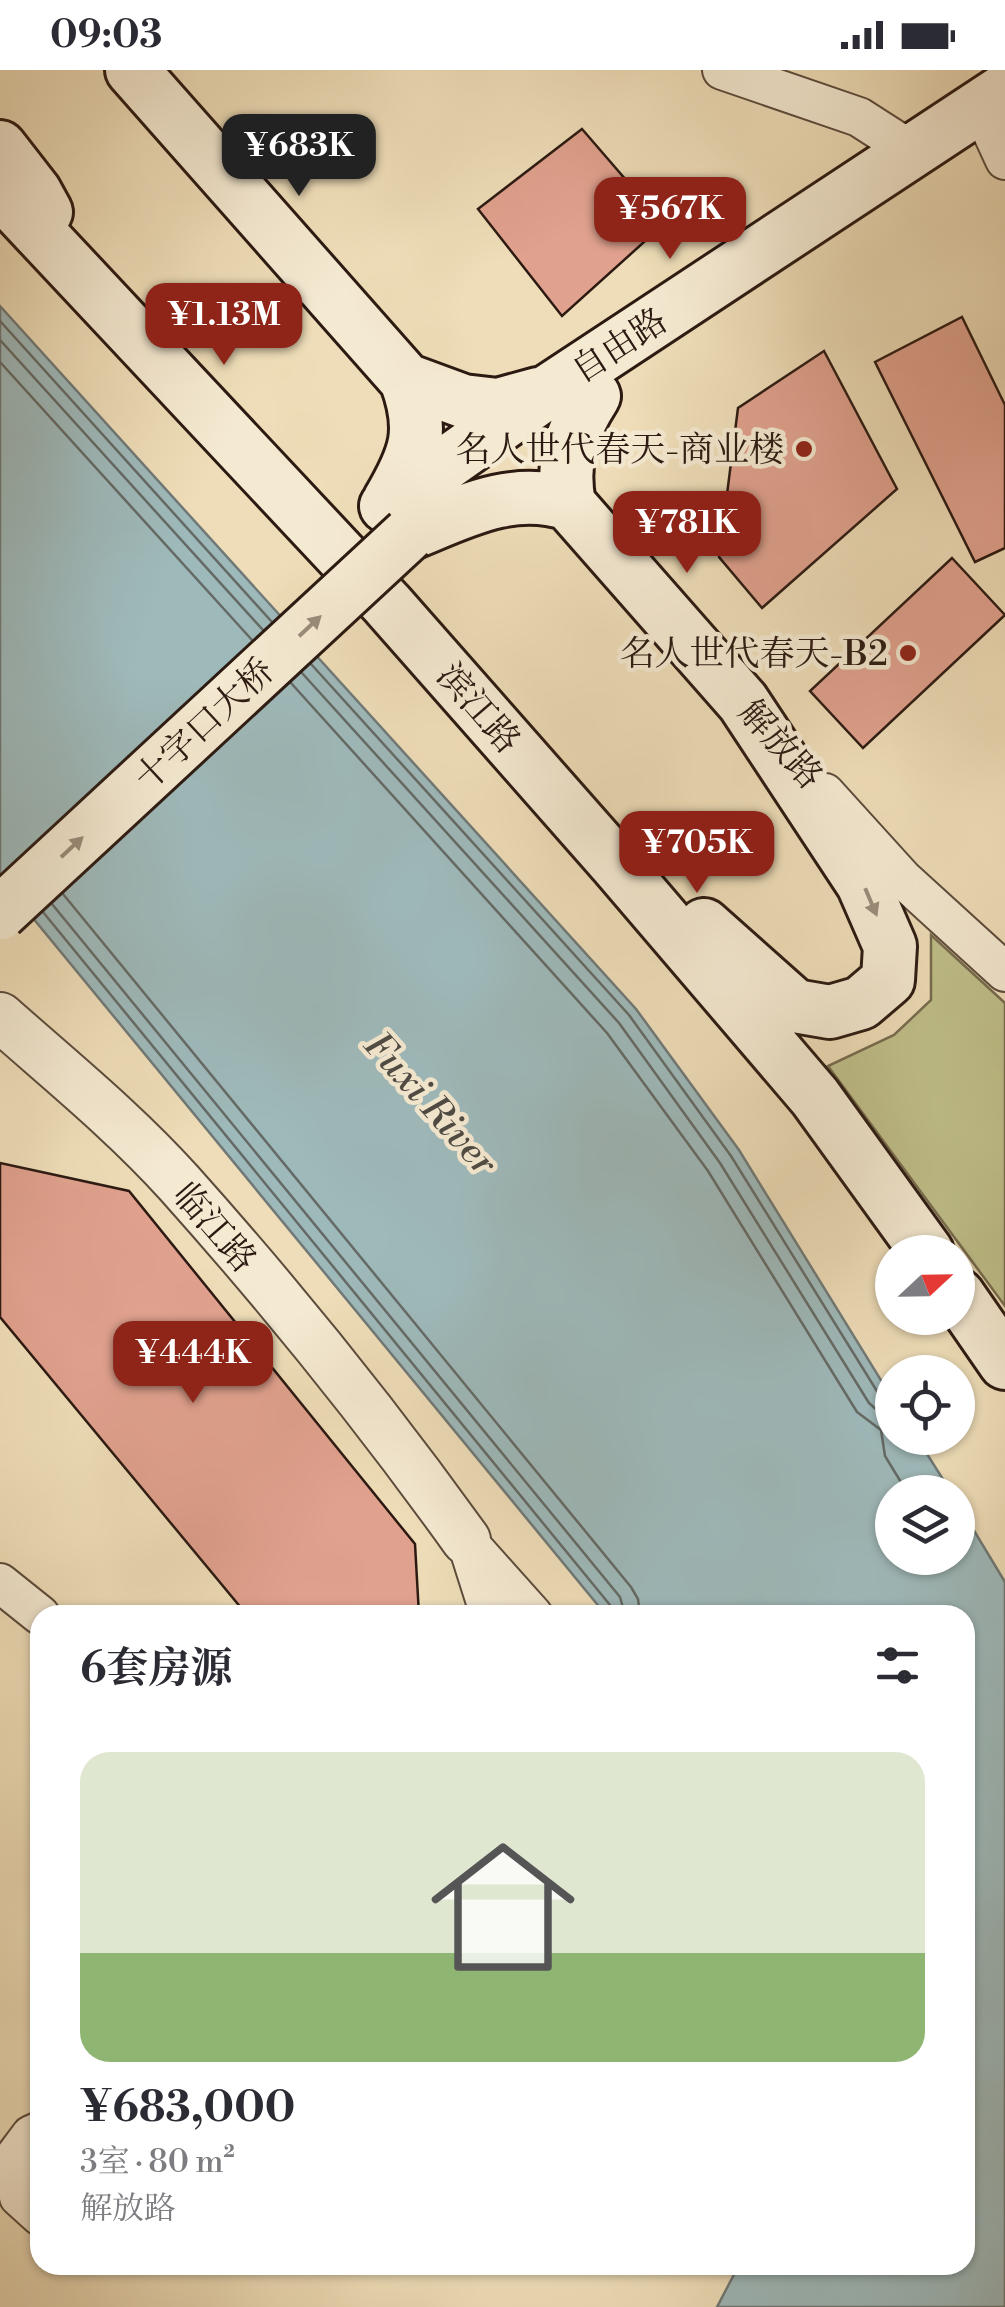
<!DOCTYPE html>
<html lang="zh">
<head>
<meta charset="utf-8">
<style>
	body { margin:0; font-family:"Libre Bodoni","Noto Serif SC",serif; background:#f7f7f7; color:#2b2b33; height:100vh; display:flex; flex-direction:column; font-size:38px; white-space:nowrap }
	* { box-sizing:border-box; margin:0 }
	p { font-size:32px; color:#7c7c81 }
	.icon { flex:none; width:55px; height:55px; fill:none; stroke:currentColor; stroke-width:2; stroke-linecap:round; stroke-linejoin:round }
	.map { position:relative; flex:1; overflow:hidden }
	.panel { position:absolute; left:30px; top:1535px; width:945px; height:670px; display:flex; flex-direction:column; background:#fff; border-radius:30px; box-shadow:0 2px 8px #0004 }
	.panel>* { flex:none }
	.needle { width:65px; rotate:68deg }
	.fabs { position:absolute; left:875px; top:1165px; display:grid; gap:20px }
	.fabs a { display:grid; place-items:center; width:100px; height:100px; border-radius:50%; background:#fff; box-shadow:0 2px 8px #0004; font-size:50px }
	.price { position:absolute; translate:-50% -85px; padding:0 22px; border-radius:20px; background:#8f2418; color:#fff; font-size:32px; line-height:65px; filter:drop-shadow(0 2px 5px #0008) }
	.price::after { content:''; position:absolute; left:50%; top:60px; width:30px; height:22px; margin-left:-15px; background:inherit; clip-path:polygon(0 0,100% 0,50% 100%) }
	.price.on { background:#222; color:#fff }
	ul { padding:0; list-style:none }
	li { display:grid; align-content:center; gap:20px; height:530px; padding:0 50px }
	li span { display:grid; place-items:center; height:310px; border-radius:30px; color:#555 }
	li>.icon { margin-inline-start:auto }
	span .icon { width:180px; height:180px; fill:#fffc; stroke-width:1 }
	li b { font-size:42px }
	h2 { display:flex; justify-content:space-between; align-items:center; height:120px; padding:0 50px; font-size:42px }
	.status { display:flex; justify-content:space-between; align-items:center; height:70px; padding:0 50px; background:#fff; direction:ltr }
	.status svg { height:28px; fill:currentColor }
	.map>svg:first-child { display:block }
	.green { fill:#bfbf8a; stroke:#766c4e; stroke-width:2.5 }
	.water { fill:#9eb9ba; stroke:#707977; stroke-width:2.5 }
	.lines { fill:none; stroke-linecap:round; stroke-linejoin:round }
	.shore { stroke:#656a66; stroke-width:2.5 }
	.building { fill:#e0a18e; stroke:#2c1a12; stroke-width:2.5 }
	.minor-casing { stroke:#5c4b3c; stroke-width:42 }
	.tertiary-casing { stroke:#5c4b3c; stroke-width:52 }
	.secondary-casing { stroke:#2c1a12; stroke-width:58 }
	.minor { stroke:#f4e9d1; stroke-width:38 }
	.tertiary { stroke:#f4e9d1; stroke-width:48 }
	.secondary { stroke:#f4e9d1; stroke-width:52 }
	.secondary-bridge-casing { stroke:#2c1a12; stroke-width:58; stroke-linecap:butt }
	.secondary-bridge { stroke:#f4e9d1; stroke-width:52 }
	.oneway { fill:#9a8c7b }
	.poi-dot { fill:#8f2418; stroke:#f4e9d1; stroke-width:4 }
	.labels { text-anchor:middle; stroke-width:9; stroke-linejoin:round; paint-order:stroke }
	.street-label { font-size:35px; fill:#2c1a12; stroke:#f4e9d1 }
	.poi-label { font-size:35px; fill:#2c1a12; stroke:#f4e9d1; text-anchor:end }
	.water-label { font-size:38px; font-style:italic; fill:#4e4a44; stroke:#f4e9d1 }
</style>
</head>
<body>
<div class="status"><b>09:03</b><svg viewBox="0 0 49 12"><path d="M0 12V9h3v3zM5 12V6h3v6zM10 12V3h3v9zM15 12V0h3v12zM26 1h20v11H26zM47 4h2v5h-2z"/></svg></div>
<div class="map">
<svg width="1005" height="2237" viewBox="0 0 1005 2237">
	<rect width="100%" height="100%" fill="#eeddb8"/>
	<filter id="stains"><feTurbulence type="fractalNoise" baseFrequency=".002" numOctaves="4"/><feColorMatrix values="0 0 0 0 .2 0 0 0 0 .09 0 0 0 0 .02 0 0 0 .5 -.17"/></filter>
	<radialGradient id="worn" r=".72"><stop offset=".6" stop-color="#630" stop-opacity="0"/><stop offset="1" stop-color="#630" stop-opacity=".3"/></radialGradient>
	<path class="green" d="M 931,865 L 1005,933 L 1005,1236 L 828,996 L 894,965 L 931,930 Z"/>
	<path class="water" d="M 0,236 L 636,939 L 739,1080 L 892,1328 L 892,1368 L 917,1368 L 951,1422 L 892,1422 L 892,1488 L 958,1488 L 958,1434 L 1005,1512 L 1005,2237 L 717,2237 L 739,2195 L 965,2195 L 965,1545 L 606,1545 L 0,808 Z"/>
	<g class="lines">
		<path class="shore" d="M 0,251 L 272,552
			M 0,270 L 263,560
			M 0,292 L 252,570
			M 311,594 L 629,945 L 731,1086 L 880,1326 L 892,1331
			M 302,603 L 619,953 L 720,1093 L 869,1333 L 879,1342 L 892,1344
			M 291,613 L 607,963 L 708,1101 L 857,1342 L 881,1360 L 885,1386 L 907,1422
			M 63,824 L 631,1517 L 638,1529 L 640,1545
			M 52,834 L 620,1527 L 625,1545
			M 43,842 L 610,1535 L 613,1545"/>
	</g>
	<path class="building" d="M 582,59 L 664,154 L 562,246 L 478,139 Z
		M 962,247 L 1005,335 L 1005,478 L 975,492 L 875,292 Z
		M 824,281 L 897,419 L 762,538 L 719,487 L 738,338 Z
		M 952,488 L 1005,545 L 863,678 L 810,621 Z
		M 0,1093 L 129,1121 L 415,1474 L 419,1545 L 247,1545 L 0,1247 Z"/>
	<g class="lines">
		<defs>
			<path id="minor" d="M 722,0 L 859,47 L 912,81
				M 993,64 L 1005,90
				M 825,723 L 903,809 L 1005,902
				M 466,1470 L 533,1545
				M 470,1482 L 490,1545
				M 0,1513 L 40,1545
				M 40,2061 L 31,2065 L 13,2089 L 19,2127 L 40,2146"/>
			<path id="tertiary" d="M 0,947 C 61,1001 125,1053 179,1113 C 281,1227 377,1346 466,1470"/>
			<path id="secondary" d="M 132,0 L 406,310
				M 0,77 L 35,122 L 46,142
				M 0,121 L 387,534 L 616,794 L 815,1027 L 927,1182
				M 389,431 C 416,385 425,361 406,310 L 463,331 L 498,335 L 538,324
				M 569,434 L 743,632 L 863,814 L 890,876 L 888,910 L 861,933 L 830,942 L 795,936 L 704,855
				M 386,436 L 550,320 L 1005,20
				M 409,464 C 461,443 511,415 569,434 C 561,392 571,362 594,326
				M 958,1225 L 1005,1293"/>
		</defs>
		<use href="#minor" class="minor-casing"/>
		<use href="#tertiary" class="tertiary-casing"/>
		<use href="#secondary" class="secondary-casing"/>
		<use href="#minor" class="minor"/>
		<use href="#tertiary" class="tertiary"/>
		<use href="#secondary" class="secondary"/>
		<defs>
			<path id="secondary-bridge" d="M 0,843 L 409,464"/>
		</defs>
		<use href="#secondary-bridge" class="secondary-bridge-casing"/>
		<use href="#secondary-bridge" class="secondary-bridge"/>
	</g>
	<defs><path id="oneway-solid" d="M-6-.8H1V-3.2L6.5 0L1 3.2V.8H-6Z" transform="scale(2.5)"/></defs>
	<g class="oneway">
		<use href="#oneway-solid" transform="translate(310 556) rotate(-43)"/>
		<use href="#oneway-solid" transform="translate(72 777) rotate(-43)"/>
		<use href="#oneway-solid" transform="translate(871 832) rotate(67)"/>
	</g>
	<g class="poi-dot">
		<circle cx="804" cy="379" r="10"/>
		<circle cx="908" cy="583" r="10"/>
	</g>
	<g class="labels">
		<g class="street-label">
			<text transform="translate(619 275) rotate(-33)" y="12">自由路</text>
			<text transform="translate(479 638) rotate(49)" y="12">滨江路</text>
			<text transform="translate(204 654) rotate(-43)" y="12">十字口大桥</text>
			<text transform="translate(781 674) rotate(48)" y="12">解放路</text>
			<text transform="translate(215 1157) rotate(49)" y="12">临江路</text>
		</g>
		<g class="poi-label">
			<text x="784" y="391">名人世代春天-商业楼</text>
			<text x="888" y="595">名人世代春天-B2</text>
		</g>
		<g class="water-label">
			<text transform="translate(431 1033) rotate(48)" y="13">Fuxi River</text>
		</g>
	</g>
	<rect width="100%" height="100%" filter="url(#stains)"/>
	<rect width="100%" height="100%" fill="url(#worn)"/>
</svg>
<div class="fabs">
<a><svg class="needle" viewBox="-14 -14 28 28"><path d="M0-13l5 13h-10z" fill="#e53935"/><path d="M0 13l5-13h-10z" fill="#7c7c81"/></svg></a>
<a><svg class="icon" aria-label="locate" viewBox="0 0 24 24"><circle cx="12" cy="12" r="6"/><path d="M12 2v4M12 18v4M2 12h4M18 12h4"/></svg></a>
<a><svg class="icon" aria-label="layers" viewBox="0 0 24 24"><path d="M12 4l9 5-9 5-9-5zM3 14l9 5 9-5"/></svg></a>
</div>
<b class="price on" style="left:299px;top:129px">¥683K</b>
<b class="price" style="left:670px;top:192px">¥567K</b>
<b class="price" style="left:224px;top:298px">¥1.13M</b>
<b class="price" style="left:687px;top:506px">¥781K</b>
<b class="price" style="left:697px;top:826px">¥705K</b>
<b class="price" style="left:193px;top:1336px">¥444K</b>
<section class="panel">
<h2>6套房源<svg class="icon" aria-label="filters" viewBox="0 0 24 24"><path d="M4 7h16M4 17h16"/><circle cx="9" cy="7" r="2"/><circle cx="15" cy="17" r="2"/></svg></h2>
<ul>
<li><span style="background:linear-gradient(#dfe7d0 65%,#8fb573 0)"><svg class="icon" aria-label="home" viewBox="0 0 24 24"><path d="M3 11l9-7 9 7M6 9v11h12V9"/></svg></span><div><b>¥683,000</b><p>3室 · 80 m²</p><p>解放路</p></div></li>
</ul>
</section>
</div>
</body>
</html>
